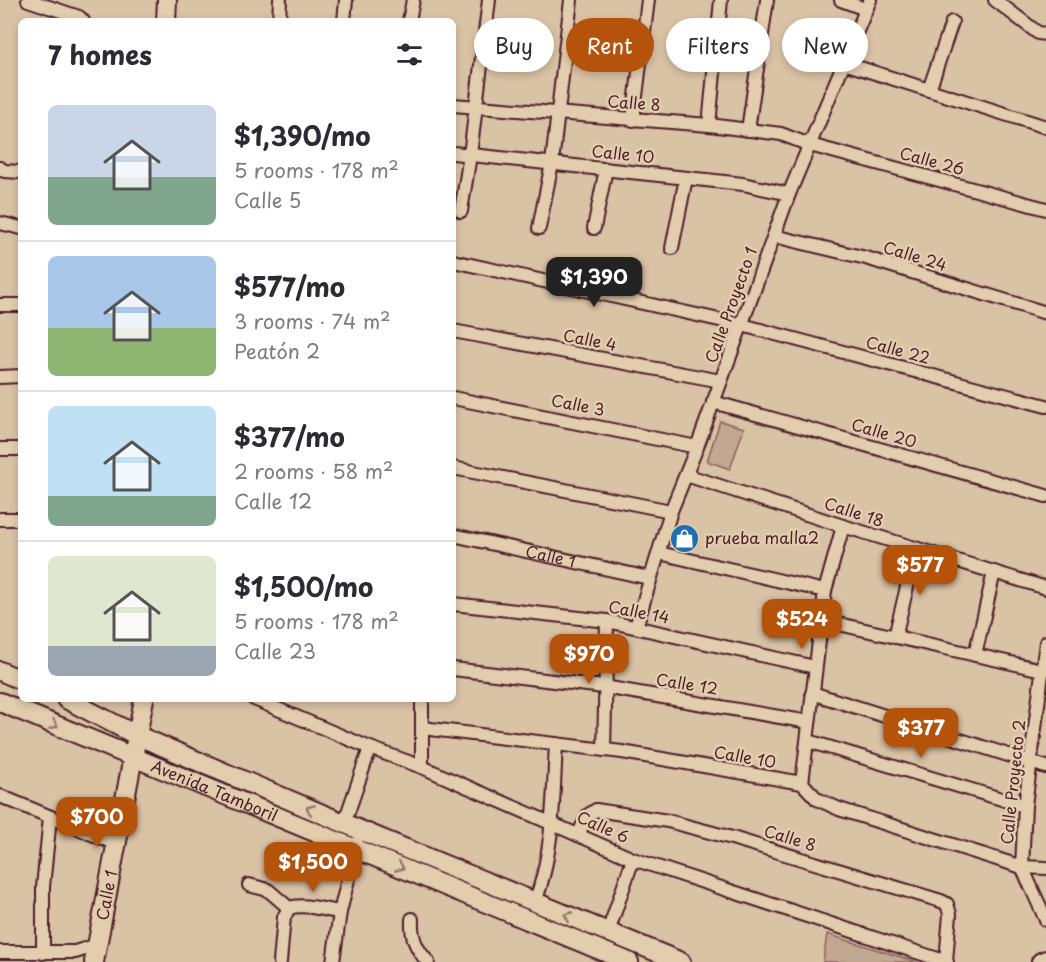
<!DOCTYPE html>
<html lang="en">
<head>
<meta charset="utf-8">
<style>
	body { margin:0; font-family:"Playpen Sans",sans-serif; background:#f2f2f3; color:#2b2b33; height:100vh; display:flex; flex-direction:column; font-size:22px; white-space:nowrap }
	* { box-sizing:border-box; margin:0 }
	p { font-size:20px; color:#7c7c81 }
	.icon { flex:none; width:33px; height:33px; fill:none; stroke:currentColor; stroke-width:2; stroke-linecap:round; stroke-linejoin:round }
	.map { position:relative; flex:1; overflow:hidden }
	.drawer { position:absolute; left:18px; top:18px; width:438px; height:684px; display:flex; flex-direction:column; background:#fff; border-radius:9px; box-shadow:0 3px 9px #0003 }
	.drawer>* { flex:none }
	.top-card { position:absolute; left:474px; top:18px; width:482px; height:54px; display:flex; gap:12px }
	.price { position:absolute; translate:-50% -51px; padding:0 14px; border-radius:12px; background:#b45309; color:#fff; font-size:20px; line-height:39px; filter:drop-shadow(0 2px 3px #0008) }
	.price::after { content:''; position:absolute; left:50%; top:36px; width:18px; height:14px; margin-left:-9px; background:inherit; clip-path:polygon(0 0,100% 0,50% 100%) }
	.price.on { background:#222; color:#fff }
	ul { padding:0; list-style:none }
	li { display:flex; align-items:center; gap:18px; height:150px; padding:0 30px }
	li+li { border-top:2px solid #e1e1e2 }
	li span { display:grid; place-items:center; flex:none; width:168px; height:120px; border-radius:9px; color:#555 }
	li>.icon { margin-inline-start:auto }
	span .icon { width:72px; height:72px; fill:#fffc; stroke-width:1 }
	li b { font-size:26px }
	h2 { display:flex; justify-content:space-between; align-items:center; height:72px; padding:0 30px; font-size:26px }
	.chip { padding:0 21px; border-radius:27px; background:#fff; box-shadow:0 3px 9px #0003; font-size:21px; line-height:54px }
	.chip.on { background:#b45309; color:#fff }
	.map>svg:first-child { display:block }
	.green { fill:#c2a791; stroke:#86635e; stroke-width:1.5 }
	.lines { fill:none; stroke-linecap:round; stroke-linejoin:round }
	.street-casing { stroke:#4a1f2b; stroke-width:16 }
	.secondary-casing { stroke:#4a1f2b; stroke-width:22 }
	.street { stroke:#e3cdad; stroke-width:12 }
	.secondary { stroke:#e3cdad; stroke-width:18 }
	.oneway { stroke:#96766c }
	.labels { text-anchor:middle; stroke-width:5; stroke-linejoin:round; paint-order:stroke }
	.street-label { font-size:16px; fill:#4a1f2b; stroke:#e3cdad }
	.poi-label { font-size:16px; fill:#4a1f2b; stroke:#e3cdad; text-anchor:start }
</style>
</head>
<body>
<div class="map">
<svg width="1046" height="962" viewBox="0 0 1046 962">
	<rect width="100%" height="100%" fill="#dac2a5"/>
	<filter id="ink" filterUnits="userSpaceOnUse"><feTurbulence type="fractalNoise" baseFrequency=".0167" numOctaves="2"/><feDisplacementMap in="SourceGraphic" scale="12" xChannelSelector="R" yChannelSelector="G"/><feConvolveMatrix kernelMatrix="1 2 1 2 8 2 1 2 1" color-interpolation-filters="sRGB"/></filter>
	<g filter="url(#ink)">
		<path class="green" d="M 720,421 L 744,428 L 730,469 L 707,461 Z
			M 827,934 L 917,962 L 823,962 Z"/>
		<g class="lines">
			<defs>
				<g id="street">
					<path d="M 28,0 L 79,17 L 83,21"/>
					<path d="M 841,0 L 865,9"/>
					<path d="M 995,0 L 1038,33 L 1046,34"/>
					<path d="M 279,21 L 280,0"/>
					<path d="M 344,21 L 346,0"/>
					<path d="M 409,21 L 413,0"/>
					<path d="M 844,63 L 1046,127"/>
					<path d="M 929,90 L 952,22"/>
					<path d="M 453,105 L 709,125 L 781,134 L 810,145 L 1046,209"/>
					<path d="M 633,120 L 648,0"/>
					<path d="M 709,125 L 721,0"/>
					<path d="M 748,130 L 767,0"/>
					<path d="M 453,153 L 743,184 L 789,194"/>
					<path d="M 0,168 L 4,171 L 21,172"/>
					<path d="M 461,211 L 470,155 L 489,0"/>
					<path d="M 0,223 L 21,228"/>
					<path d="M 539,228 L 552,163 L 571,0"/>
					<path d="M 594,228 L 606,169"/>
					<path d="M 774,236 L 866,258 L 1046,313"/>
					<path d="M 672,248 L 686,178"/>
					<path d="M 453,261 L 742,325 L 1046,406"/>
					<path d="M 0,305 L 21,305"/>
					<path d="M 453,331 L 721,381"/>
					<path d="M 0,377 L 21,376"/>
					<path d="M 453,398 L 697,447"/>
					<path d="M 713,402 L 1046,496"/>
					<path d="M 0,449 L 21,449"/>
					<path d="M 453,468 L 671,511"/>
					<path d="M 686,475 L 843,526 L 1046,588"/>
					<path d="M 0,519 L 21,519"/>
					<path id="s1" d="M 453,535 L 649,578"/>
					<path d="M 659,553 L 825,591"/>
					<path d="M 453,604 L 607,621 L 815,667"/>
					<path d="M 821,620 L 1042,670"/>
					<path d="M 636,627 L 671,511 L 697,447 L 789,194 L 870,0"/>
					<path d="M 895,637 L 916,549"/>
					<path d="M 1046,642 L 1025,806 L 1022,867 L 1046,920"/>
					<path d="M 975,655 L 994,572"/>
					<path d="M 453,669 L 604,687 L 809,722"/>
					<path d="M 812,693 L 1046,767"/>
					<path d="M 254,699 L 370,748 L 422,767 L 633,859 L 947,962"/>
					<path d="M 422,699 L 422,767"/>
					<path d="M 422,728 L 622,752 L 802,783 L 817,799 L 839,809 L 1022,867 L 1046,868"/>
					<path d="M 808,741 L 1025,806"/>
					<path d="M 604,750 L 607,621"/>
					<path d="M 802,783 L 825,591 L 843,526"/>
					<path d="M 0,796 L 116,844"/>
					<path d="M 344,824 L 370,748"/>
					<path d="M 578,835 L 588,815 L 596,810 L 668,821 L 732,838 L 941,901 L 947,904 L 950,914 L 946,961"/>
					<path d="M 249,885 L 268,890 L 289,908"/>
					<path d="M 535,902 C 554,852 553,797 556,744"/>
					<path d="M 412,919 C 411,937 416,949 428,962"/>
					<path d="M 608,932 L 633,859"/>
					<path d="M 0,952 L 75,952 L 98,945"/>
					<path d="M 43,953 L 43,887 L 50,817"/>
					<path d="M 280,962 L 284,917 L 289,908 C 304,903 324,910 340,912"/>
					<path d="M 333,962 L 340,912 L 357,843"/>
				</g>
				<g id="secondary">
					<path d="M 166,21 L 167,0"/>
					<path d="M 0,671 L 21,680"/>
					<path d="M 66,699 L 136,735 L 360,830 L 681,962"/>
					<path id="s2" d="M 0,702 L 629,962"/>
					<path id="s3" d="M 94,962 L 144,699"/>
					<path d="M 1041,962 L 1046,960"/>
				</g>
			</defs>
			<use href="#street" class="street-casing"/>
			<use href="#secondary" class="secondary-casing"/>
			<use href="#street" class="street"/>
			<use href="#secondary" class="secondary"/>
		</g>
		<defs><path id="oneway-chevron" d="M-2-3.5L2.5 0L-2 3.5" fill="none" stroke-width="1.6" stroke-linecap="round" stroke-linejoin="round" transform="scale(1.5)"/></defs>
		<g class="oneway">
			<use href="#oneway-chevron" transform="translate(54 725) rotate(23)"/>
			<use href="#oneway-chevron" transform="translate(310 809) rotate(-157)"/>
			<use href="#oneway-chevron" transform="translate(400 867) rotate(22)"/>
			<use href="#oneway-chevron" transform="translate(568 916) rotate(-158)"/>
		</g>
	</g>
	<defs>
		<symbol id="shop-disc" viewBox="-11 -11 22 22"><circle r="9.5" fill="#1f6fb2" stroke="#e3cdad"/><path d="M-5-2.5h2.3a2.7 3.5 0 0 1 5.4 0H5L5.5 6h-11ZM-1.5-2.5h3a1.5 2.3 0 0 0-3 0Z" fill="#fff"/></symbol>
	</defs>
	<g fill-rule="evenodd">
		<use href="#shop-disc" x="668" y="522" width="33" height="33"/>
	</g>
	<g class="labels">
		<g class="street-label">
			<text transform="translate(634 103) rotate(4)" y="6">Calle 8</text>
			<text transform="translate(623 154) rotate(6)" y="6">Calle 10</text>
			<text transform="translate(932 161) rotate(15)" y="6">Calle 26</text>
			<text transform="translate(915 256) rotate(17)" y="6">Calle 24</text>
			<text transform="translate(731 305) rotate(-70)" y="6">Calle Proyecto 1</text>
			<text transform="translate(590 340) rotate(11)" y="6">Calle 4</text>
			<text transform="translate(898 350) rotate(15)" y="6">Calle 22</text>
			<text transform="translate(578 405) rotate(11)" y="6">Calle 3</text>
			<text transform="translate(884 433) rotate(16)" y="6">Calle 20</text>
			<text transform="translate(854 512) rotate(18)" y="6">Calle 18</text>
			<text dy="6" stroke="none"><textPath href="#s1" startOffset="100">Calle 1</textPath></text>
			<text transform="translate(639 612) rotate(11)" y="6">Calle 14</text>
			<text transform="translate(687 684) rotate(9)" y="6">Calle 12</text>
			<text transform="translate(745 757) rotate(10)" y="6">Calle 10</text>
			<text transform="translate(1013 782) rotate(-84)" y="6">Calle Proyecto 2</text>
			<text dy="6" stroke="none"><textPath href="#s2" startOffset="232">Avenida Tamboril</textPath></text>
			<text transform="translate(603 827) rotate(24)" y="6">Calle 6</text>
			<text transform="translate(790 838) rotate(17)" y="6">Calle 8</text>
			<text dy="6" stroke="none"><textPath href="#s3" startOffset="68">Calle 1</textPath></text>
		</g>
		<g class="poi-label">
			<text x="705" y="544">prueba malla2</text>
		</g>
	</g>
</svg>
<b class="price on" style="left:594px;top:308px">$1,390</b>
<b class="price" style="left:920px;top:596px">$577</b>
<b class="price" style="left:802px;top:650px">$524</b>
<b class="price" style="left:589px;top:685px">$970</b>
<b class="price" style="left:921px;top:759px">$377</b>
<b class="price" style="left:97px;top:848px">$700</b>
<b class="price" style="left:313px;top:893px">$1,500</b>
<div class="top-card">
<a class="chip">Buy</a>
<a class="chip on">Rent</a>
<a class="chip">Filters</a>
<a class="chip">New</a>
</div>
<section class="drawer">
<h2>7 homes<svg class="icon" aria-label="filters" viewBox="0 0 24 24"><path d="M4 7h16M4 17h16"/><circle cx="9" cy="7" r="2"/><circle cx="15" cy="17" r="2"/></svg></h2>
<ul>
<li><span style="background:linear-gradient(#c9d6e8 60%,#7fa58c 0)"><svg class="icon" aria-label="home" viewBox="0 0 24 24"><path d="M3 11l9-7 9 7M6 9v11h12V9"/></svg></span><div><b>$1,390/mo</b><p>5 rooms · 178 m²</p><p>Calle 5</p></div></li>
<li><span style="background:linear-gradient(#a9c7e8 60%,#8fb573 0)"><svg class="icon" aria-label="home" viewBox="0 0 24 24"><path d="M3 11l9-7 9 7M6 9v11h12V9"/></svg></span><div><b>$577/mo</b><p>3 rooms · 74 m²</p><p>Peatón 2</p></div></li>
<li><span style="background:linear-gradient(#bfe0f5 75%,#7fa58c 0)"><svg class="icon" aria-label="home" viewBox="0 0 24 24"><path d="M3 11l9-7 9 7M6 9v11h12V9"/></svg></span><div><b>$377/mo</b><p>2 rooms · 58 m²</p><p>Calle 12</p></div></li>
<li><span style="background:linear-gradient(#dfe7d0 75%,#9aa5b1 0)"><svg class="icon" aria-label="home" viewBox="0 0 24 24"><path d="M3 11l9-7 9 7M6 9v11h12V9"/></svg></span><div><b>$1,500/mo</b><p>5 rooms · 178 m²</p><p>Calle 23</p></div></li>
</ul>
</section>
</div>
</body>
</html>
